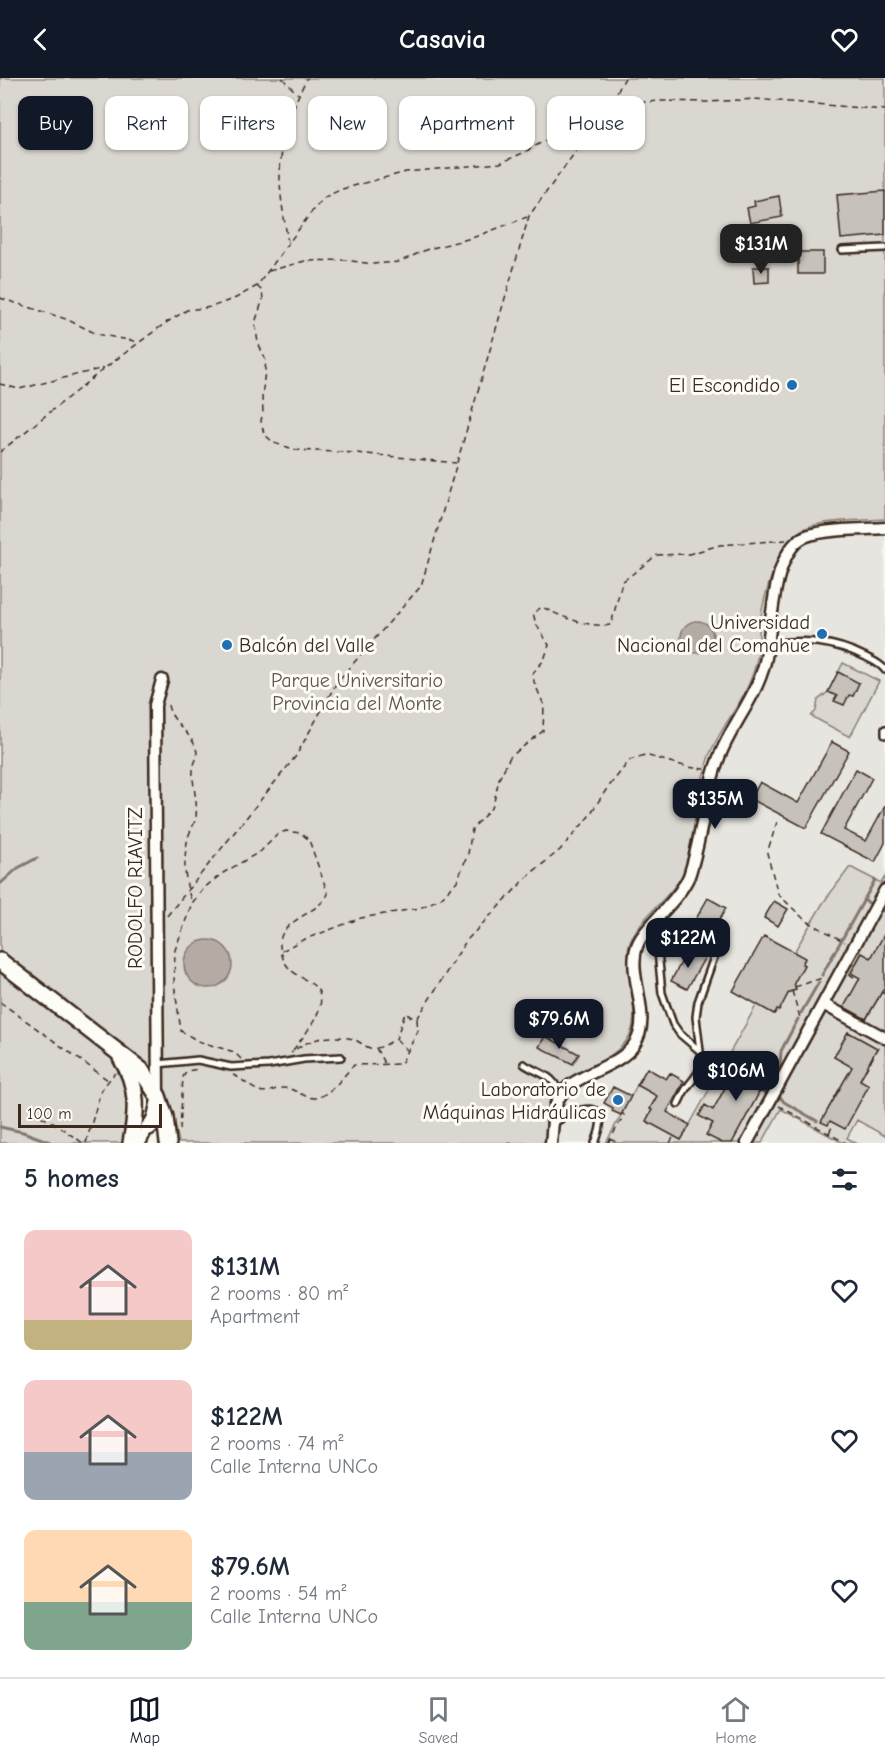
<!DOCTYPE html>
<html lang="en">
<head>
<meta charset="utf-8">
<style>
	body { margin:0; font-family:"Comic Neue",sans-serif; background:#f2f2f3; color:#1f2937; height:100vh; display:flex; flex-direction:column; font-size:22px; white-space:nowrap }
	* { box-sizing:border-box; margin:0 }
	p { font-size:20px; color:#747a83 }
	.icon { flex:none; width:33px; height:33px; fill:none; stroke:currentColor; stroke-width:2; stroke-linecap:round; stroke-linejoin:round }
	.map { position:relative; height:1065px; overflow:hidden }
	.sheet { display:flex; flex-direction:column; background:#fff; flex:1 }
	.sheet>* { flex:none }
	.guide { position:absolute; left:18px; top:18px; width:849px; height:54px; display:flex; gap:12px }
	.scale { position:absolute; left:18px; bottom:15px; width:144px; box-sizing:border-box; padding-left:6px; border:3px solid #3b2a1e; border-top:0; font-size:16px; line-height:21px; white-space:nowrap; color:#3b2a1e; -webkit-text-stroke:4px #fdfcf7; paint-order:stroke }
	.price { position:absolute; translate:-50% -51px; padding:0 14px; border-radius:12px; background:#111827; color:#fff; font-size:20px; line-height:39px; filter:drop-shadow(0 2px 3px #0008) }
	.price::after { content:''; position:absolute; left:50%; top:36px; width:18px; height:14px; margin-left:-9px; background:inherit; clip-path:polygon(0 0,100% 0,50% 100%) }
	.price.current { background:#222; color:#fff }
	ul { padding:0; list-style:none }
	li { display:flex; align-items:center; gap:18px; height:150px; padding:0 24px }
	li span { display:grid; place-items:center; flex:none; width:168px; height:120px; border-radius:12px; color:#555 }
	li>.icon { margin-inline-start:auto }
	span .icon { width:72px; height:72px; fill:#fffc; stroke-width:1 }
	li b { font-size:26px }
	h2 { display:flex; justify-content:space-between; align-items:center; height:72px; padding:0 24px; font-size:26px }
	.tag { padding:0 21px; border-radius:12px; background:#fff; box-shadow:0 2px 4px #0004; font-size:21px; line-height:54px }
	.tag.current { background:#111827; color:#fff }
	header { display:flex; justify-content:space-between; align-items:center; height:78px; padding:0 24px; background:#111827; color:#fff; font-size:27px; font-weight:700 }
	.menu { display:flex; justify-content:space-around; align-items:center; height:84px; border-top:2px solid #e0e1e3; background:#fff; font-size:16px; color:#747a83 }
	.menu a { display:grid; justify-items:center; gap:3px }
	.menu .current { color:#111827 }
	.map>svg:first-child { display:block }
	.built { fill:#e7e5df }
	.green { fill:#dad6d0; stroke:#8a8077; stroke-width:1.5; fill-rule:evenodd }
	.water { fill:#b4aca4; stroke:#84786e; stroke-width:1.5 }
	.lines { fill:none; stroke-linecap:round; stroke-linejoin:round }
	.stream { stroke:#84786e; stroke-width:3 }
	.building { fill:#c7c1bb; stroke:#3b2a1e; stroke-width:1.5 }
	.lane-casing { stroke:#3b2a1e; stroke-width:10 }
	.street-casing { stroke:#3b2a1e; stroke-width:15 }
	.secondary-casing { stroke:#3b2a1e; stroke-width:20 }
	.path { stroke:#3b2a1e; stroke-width:1.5; stroke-dasharray:6 4.5; stroke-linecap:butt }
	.lane { stroke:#fdfcf7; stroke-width:5 }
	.street { stroke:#fdfcf7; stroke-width:10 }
	.secondary { stroke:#fdfcf7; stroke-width:15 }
	.poi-dot { fill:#1f6fb2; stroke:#fdfcf7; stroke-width:2 }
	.labels { text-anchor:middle; stroke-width:6; stroke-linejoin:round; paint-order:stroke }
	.poi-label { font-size:20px; fill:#3b2a1e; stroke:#fdfcf7; text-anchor:end }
	.park-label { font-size:20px; fill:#63554a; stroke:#fdfcf7 }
	.street-label { font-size:20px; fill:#3b2a1e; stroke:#fdfcf7 }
</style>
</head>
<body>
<header><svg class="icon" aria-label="back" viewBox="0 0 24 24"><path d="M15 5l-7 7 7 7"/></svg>Casavia<svg class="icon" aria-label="heart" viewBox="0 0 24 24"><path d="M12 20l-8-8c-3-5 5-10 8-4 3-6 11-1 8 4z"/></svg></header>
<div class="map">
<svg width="885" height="1065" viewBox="0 0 885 1065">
	<rect width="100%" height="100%" fill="#f5f4ee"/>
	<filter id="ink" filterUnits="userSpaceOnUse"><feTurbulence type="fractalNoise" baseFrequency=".0167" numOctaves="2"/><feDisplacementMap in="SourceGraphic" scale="12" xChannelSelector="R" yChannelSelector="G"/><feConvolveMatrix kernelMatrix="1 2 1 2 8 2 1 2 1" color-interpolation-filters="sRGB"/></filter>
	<g filter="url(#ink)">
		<path class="built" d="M 885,70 L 885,1065 L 545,1065 L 549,1023 L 558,1009 L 608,980 L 628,962 L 628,886 L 630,865 L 641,848 L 678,806 L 684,795 L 709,680 L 738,628 L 756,587 L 760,545 L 756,526 Z"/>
		<path class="green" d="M 0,0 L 885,0 L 885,441 C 864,443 816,441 800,453 C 777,470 764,517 760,544 C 758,559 760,574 755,589 C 746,622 721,647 709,678 C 696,715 695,757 684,795 C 671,819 635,843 629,868 C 623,896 644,939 627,962 C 609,988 559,994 549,1024 C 545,1036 546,1052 545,1065 L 179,1065 C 176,1046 170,1032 158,1018 L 0,883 Z
			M 843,585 L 879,603 L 850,659 L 811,638 L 816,633 L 818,622 L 828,614 Z
			M 850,789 L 881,805 L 885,799 L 885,855 L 871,880 L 861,875 L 851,894 L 860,900 L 844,929 L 866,942 L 883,912 L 885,913 L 885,1058 L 857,1042 L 847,1060 L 856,1065 L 843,1065 L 781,1031 L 762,1065 L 732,1065 L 758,1017 L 756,1011 L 766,1016 L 770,1010 L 764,1007 L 772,992 L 750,980 L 741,995 L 734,993 L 713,1032 L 705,1028 L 700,1038 L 708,1043 L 711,1038 L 715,1040 L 707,1057 L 722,1065 L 606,1065 L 637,1007 L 657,1018 L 650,1030 L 652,1032 L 646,1043 L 681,1062 L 757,926 L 774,936 L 777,932 L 779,932 L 789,914 L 796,912 L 794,905 L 804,887 L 802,886 L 805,881 L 794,874 L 823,825 ZM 848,954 L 877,970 L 863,995 L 834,979 ZM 848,996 L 868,1007 L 827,1034 L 827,1033 Z
			M 0,891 L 110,974 L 130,1005 L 127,1065 L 0,1065 Z"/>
		<path class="water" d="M681 559a16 16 0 1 1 32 0a16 16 0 1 1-32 0Z
			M184 886a24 24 0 1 1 48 0a24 24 0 1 1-48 0Z"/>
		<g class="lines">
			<path class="stream" d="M 0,806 L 18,790 L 37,780
				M 863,822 L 871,826
				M 881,832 L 885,834
				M 822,897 L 875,802
				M 801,935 L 819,904
				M 773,1008 L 771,1004 L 780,986 L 781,973 L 798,941
				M 780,1019 L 784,1024 L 817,1043
				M 0,1049 L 23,1054 L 50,1064"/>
		</g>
		<path class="building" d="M 885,113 L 885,157 L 841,161 L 837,117 Z
			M 779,118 L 782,139 L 750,145 L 747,130 L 755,128 L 754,123 Z
			M 798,174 L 823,174 L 823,196 L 798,196 Z
			M 753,189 L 769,189 L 769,204 L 754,205 Z
			M 838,594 L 859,605 L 853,618 L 849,617 L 844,627 L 834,623 L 837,618 L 828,614 Z
			M 832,664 L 849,673 L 806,750 L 751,721 L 760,704 L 798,725 Z
			M 856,691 L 872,700 L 844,752 L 866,763 L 885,728 L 885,765 L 875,784 L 821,756 Z
			M 708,820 L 726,830 L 718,844 L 714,842 L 703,861 L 689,853 Z
			M 774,823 L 788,831 L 778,848 L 764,840 Z
			M 885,855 L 885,913 L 883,912 L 866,941 L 844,929 L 860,900 L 851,895 L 862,875 L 871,880 Z
			M 764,858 L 805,880 L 802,886 L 804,887 L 794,905 L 796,912 L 789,914 L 779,933 L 777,932 L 774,936 L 733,913 Z
			M 689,870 L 705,879 L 687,911 L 671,903 Z
			M 848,954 L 877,970 L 860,1002 L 869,1007 L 845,1051 L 830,1043 L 828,1047 L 821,1044 L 852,989 L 834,979 Z
			M 545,958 L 579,976 L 573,986 L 539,969 Z
			M 750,980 L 772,992 L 764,1007 L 769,1009 L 765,1016 L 760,1013 L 732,1065 L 722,1065 L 706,1057 L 713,1045 L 699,1038 L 705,1027 L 713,1032 L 735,992 L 741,995 Z
			M 647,990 L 666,1001 L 670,995 L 684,1003 L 667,1034 L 690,1047 L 681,1062 L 646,1043 L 652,1032 L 650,1031 L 657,1018 L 637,1007 Z
			M 613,1009 L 631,1018 L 621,1037 L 612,1033 L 613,1030 L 604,1025 Z"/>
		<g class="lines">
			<defs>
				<path id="lane" d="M 842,172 L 885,170
					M 768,566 C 805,561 832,562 866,579 C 873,583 880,585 885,592
					M 885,651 L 885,657
					M 649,851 L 657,862 L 662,915 L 673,946 L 680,956 L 700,973 C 703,994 699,993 688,1008 C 684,1013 681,1020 678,1026
					M 700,973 L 696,939 L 698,924 L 718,868
					M 158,986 L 198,982 L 231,989 L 269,987 L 304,981 L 341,979
					M 524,986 C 538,996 557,997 559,1018
					M 554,1045 C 580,1028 614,1019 595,1065"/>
				<path id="street" d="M 823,926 L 885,960
					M 140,1065 L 153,1039 L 158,1018 L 155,627 L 162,602
					M 551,1065 C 553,1051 552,1032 559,1020 C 571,996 617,991 634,967 C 654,938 626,899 637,868 C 640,859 647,852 653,845 C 666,830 681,816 689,798 C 702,760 704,719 718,682 C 732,644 761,615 767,574 C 772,543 773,482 799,462 C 814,450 865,452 885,450
					M 747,1065 L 885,812"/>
				<path id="secondary" d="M 0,883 L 141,992 L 158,1018 L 165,1039 L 168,1065
					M 121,980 C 139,1008 137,1033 131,1065
					M 149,1049 L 155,1043 L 161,1044 L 166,1048"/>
			</defs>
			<use href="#lane" class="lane-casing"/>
			<use href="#street" class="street-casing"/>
			<use href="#secondary" class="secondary-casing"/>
			<path class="path" d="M 282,0 L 298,16
				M 288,165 C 285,144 280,121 280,99 C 280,65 291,30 307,0
				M 269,193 L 305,183 L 345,182 L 373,186 L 399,184 L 428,171 L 472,160 L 527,139
				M 257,208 L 262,213 L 263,221 L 255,245 L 258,265 L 266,283 L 262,320 L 263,333 L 261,343 L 264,356 L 274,365 L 297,372 L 357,375 L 456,385
				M 0,220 L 66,241 L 97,256 L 139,264
				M 0,306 L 19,311 L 104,290
				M 0,374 L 105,290 L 164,246 L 187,232 L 211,229 L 236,220 L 257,208 L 313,132 L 325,119 L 342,111 L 406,94 L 500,85 L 523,75 L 610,26 L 662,23 L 708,24 L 755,21 L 885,32
				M 168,627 C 171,646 198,658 197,678 C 196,683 193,687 193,692 C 192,707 198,723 196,738 C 195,746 190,752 188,760 C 183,780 184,805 192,824
				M 777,744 L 767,775 L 778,816 L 805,842 L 845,864
				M 167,838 L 296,678 L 337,604 L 421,508 L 529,138 L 610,26 L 625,0
				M 282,873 L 300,863 L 361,840 L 420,830 L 441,820 L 457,803 L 468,776 L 472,751 L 493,728 L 499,701 L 510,679 L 543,653 L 544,627 L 534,604 L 533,595 L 544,582 L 549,567 L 536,546 L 533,535 L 542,529 C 564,540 587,549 611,547 L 622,504 L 657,477 L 689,476 L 720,467 L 786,462
				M 849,896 L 859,902
				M 795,909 L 825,899
				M 792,913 L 801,943
				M 881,914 L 885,916
				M 0,924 L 108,1002
				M 417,941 L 466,863 L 529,797 L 560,772 L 587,741 L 606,712 L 630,682 L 645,677 L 688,689 L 704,691
				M 396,961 L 407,972
				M 376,970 L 385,987
				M 241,981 L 234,974 L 198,963 L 181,953 L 174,905 L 175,872 L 192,825 L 205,809 L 223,795 L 261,773 L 278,756 L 286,753 L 301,755 L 309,762 L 328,816 C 319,834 287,841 281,859 C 279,866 280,870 282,877 C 289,905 326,899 320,928 C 316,945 301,961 291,975
				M 233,997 C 243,1001 248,1008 257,1012 C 266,1017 275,1010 284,1010 C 296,1010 308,1024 319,1019 C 333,1014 344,997 354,987 L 401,986 L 418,953 L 417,942 L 405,935 L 396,961 C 388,965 379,972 370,970 C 364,968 359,963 353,961 C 330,956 309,960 291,975
				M 860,1002 L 879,969
				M 755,1012 L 762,1016
				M 779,1028 L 846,1065
				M 32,1034 L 52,1044 L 83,1065
				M 180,1052 L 183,999 L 187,993 L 199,991
				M 829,1055 L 834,1045
				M 610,1061 L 618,1065
				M 86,1065 L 101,1012 L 115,995
				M 608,1065 L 624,1037 L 622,1035
				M 670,1065 L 674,1058"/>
			<use href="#lane" class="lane"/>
			<use href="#street" class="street"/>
			<use href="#secondary" class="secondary"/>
		</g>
	</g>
	<g class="poi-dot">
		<circle cx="792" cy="307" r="6"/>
		<circle cx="822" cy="556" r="6"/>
		<circle cx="227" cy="567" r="6"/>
		<circle cx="618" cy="1022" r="6"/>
	</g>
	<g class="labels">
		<g class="poi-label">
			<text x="780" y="314">El Escondido</text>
			<text x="810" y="551">Universidad<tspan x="810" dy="23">Nacional del Comahue</tspan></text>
			<text x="239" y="574" text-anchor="start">Balcón del Valle</text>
			<text x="606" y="1018">Laboratorio de<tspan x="606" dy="23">Máquinas Hidráulicas</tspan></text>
		</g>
		<g class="park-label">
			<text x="357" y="609">Parque Universitario<tspan x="357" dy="23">Provincia del Monte</tspan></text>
		</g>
		<g class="street-label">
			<text transform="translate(135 810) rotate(-90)" y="7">RODOLFO RIAVITZ</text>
		</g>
	</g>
</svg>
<div class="scale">100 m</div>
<b class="price current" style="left:761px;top:197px">$131M</b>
<b class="price" style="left:715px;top:752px">$135M</b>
<b class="price" style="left:688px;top:891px">$122M</b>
<b class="price" style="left:559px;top:972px">$79.6M</b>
<b class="price" style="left:736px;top:1024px">$106M</b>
<div class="guide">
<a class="tag current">Buy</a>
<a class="tag">Rent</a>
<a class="tag">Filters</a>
<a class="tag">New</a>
<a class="tag">Apartment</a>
<a class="tag">House</a>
</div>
</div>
<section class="sheet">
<h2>5 homes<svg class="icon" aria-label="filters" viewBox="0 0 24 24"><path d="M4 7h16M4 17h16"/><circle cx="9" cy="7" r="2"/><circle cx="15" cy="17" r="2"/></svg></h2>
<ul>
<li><span style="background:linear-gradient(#f6c9c9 75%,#c2b280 0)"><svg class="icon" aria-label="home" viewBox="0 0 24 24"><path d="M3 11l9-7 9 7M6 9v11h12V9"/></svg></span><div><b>$131M</b><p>2 rooms · 80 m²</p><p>Apartment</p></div><svg class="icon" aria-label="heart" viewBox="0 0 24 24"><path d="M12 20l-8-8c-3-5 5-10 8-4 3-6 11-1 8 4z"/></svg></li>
<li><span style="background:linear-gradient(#f6c9c9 60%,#9aa5b1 0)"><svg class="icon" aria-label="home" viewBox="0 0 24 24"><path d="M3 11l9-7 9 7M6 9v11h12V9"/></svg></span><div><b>$122M</b><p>2 rooms · 74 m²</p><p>Calle Interna UNCo</p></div><svg class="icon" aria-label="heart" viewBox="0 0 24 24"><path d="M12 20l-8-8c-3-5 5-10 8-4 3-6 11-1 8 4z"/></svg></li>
<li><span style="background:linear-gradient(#ffd9b3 60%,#7fa58c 0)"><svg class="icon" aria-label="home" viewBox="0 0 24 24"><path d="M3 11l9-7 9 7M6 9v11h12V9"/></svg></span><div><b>$79.6M</b><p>2 rooms · 54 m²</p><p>Calle Interna UNCo</p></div><svg class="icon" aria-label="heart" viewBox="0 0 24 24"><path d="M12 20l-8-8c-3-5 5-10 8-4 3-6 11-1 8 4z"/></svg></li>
</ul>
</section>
<nav class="menu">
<a class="current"><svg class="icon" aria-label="map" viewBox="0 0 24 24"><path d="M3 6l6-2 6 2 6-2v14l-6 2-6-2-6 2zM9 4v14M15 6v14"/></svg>Map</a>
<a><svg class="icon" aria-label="saved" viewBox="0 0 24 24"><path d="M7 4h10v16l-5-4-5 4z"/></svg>Saved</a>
<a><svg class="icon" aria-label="home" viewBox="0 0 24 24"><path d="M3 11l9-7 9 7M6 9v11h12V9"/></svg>Home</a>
</nav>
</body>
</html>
